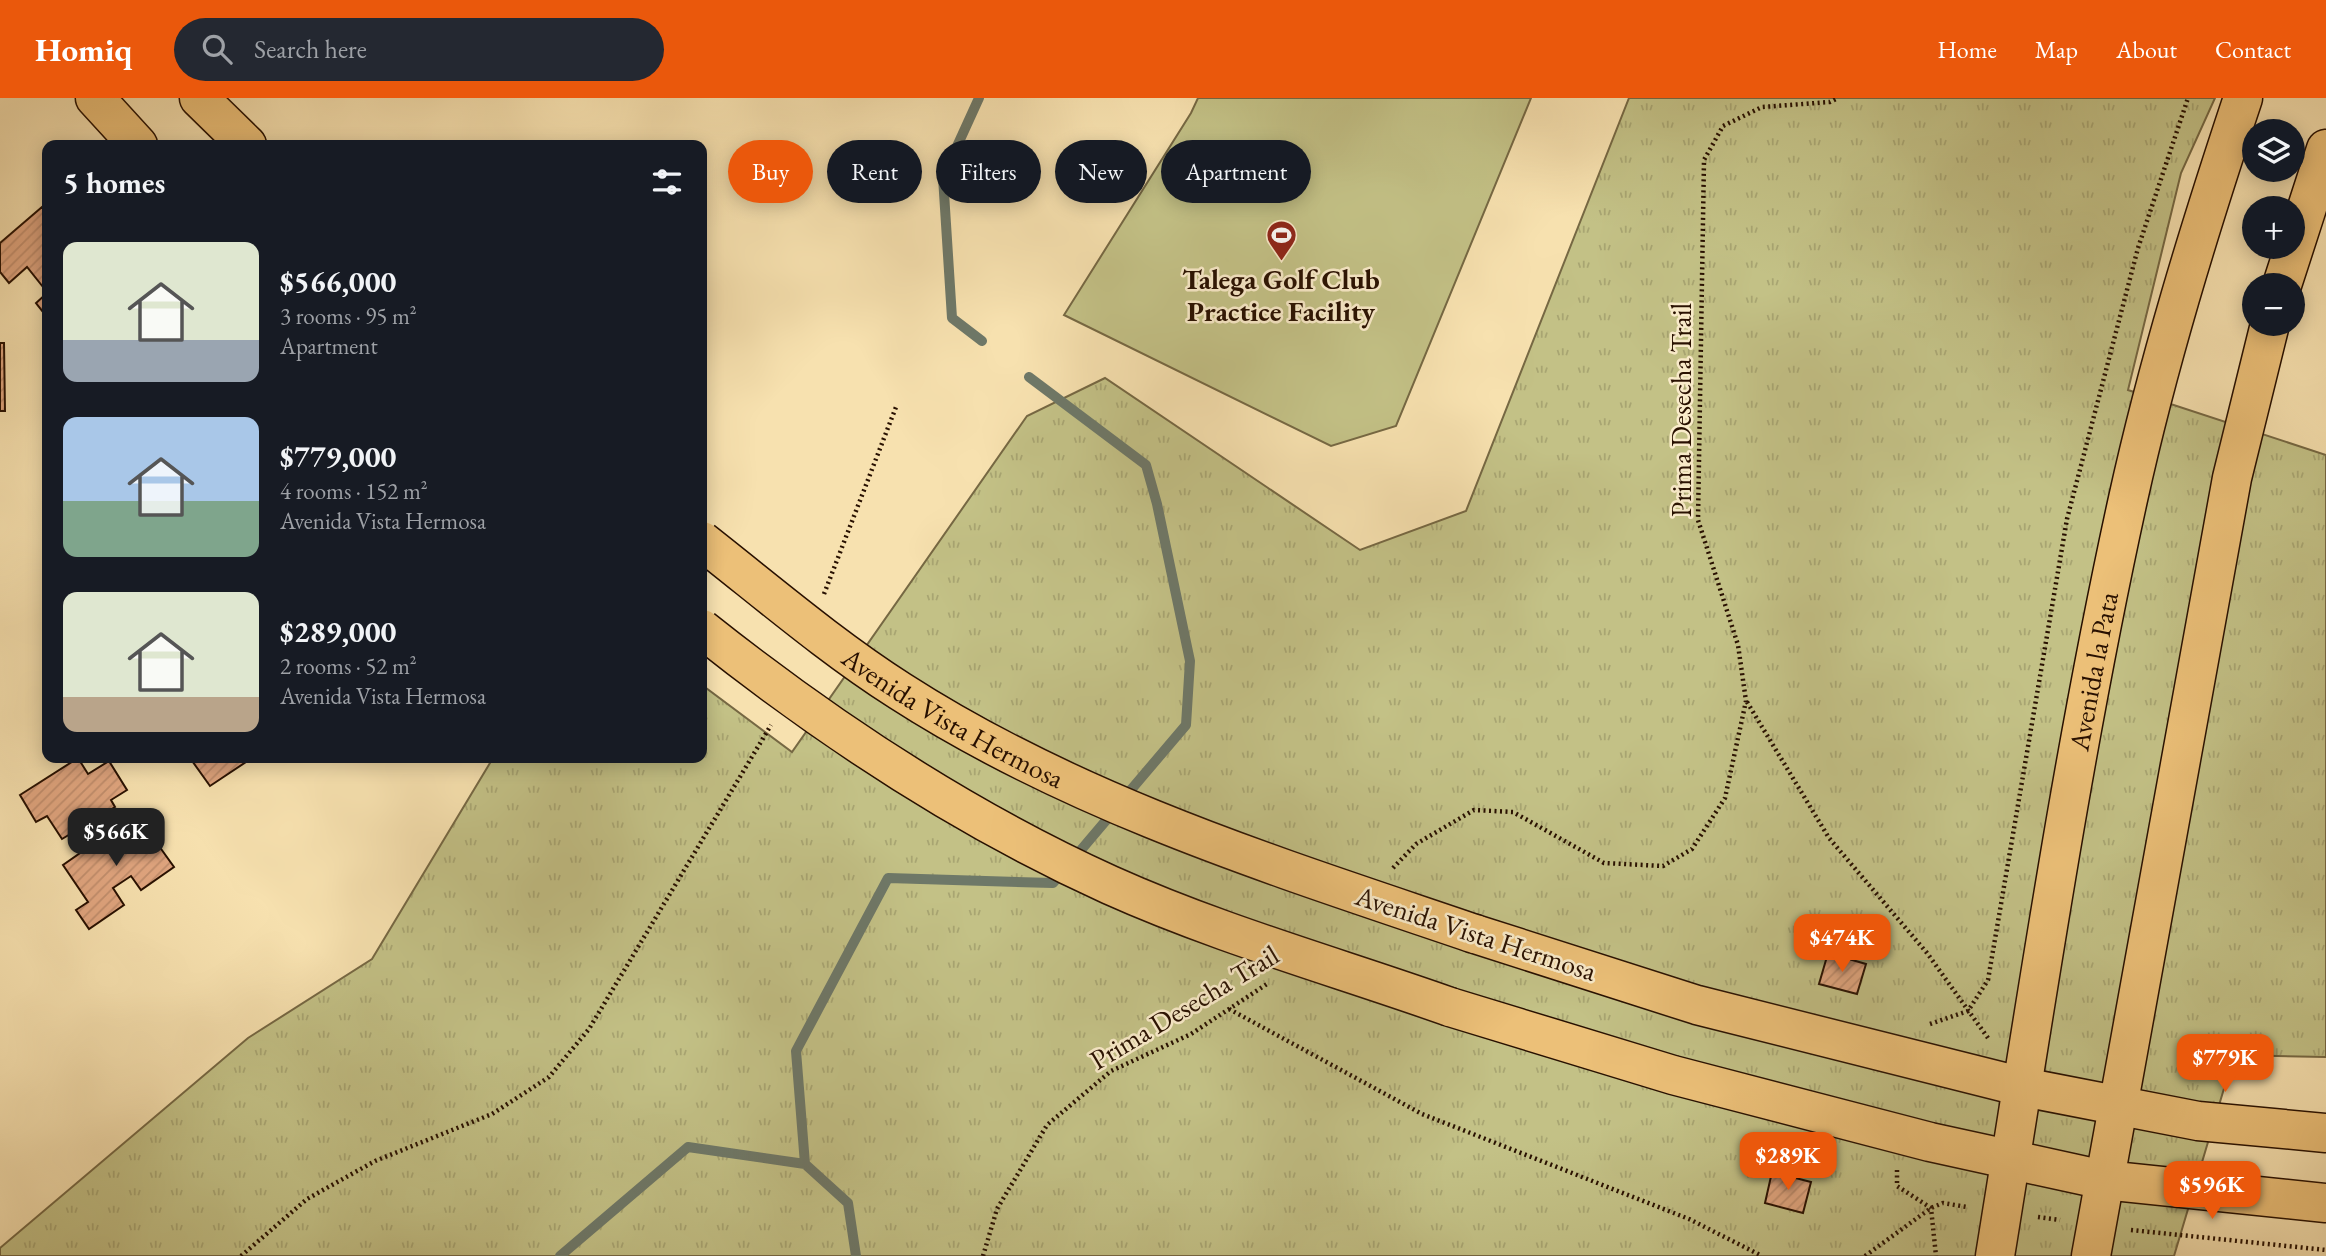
<!DOCTYPE html>
<html lang="en">
<head>
<meta charset="utf-8">
<style>
	body { margin:0; font-family:"EB Garamond",serif; background:#242831; color:#f1f3f6; height:100vh; display:flex; flex-direction:column; font-size:26px; white-space:nowrap }
	* { box-sizing:border-box; margin:0 }
	p { font-size:23px; color:#9ea1a6 }
	.icon { flex:none; width:38px; height:38px; fill:none; stroke:currentColor; stroke-width:2; stroke-linecap:round; stroke-linejoin:round }
	.map { position:relative; flex:1; overflow:hidden }
	.sheet { position:absolute; left:42px; top:42px; width:665px; height:623px; display:flex; flex-direction:column; background:#171b24; border-radius:14px; box-shadow:0 4px 18px #0003 }
	.sheet>* { flex:none }
	.hud { position:absolute; left:728px; top:42px; width:665px; height:63px; display:flex; gap:14px }
	.buttons { position:absolute; left:2242px; top:21px; display:grid; gap:14px }
	.buttons a { display:grid; place-items:center; width:63px; height:63px; border-radius:50%; background:#171b24; box-shadow:0 4px 18px #0003; font-size:35px }
	.price { position:absolute; translate:-50% -60px; padding:0 16px; border-radius:14px; background:#ea580c; color:#fff; font-size:23px; line-height:46px; filter:drop-shadow(0 2px 4px #0008) }
	.price::after { content:''; position:absolute; left:50%; top:42px; width:21px; height:16px; margin-left:-10px; background:inherit; clip-path:polygon(0 0,100% 0,50% 100%) }
	.price.current { background:#222; color:#fff }
	ul { padding:0; list-style:none }
	li { display:flex; align-items:center; gap:21px; height:175px; padding:0 21px }
	li span { display:grid; place-items:center; flex:none; width:196px; height:140px; border-radius:14px; color:#555 }
	li>.icon { margin-inline-start:auto }
	span .icon { width:84px; height:84px; fill:#fffc; stroke-width:1 }
	li b { font-size:30px }
	h2 { display:flex; justify-content:space-between; align-items:center; height:84px; padding:0 21px; font-size:30px }
	.pill { padding:0 24px; border-radius:32px; background:#171b24; box-shadow:0 4px 18px #0003; font-size:24px; line-height:63px }
	.pill.current { background:#ea580c; color:#fff }
	header { display:flex; align-items:center; gap:42px; box-sizing:border-box; height:98px; padding:0 35px; background:#ea580c; color:#fff }
	header strong { font-size:33px }
	nav { display:flex; gap:38px; margin-inline-start:auto; font-size:24px }
	.search { width:490px; height:63px; background:#242831; display:flex; align-items:center; gap:18px; box-sizing:border-box; padding:0 24px; border-radius:38px; color:#9ea1a6; font-size:26px }
	.map>svg:first-child { display:block }
	.grass { fill:url(#grass-tufts); stroke:#766843; stroke-width:2 }
	.garden { fill:#c3c186; stroke:#766843; stroke-width:2 }
	.lines { fill:none; stroke-linecap:round; stroke-linejoin:round }
	.stream { stroke:#6e7868; stroke-width:10 }
	.building { fill:url(#building-hatch); stroke:#281000; stroke-width:2 }
	.major-casing { stroke:#281000; stroke-width:41 }
	.highway-casing { stroke:#281000; stroke-width:41 }
	.path { stroke:#281000; stroke-width:4.5; stroke-dasharray:2 3.5; stroke-linecap:butt }
	.major { stroke:#ecc078; stroke-width:38 }
	.highway { stroke:#ecc078; stroke-width:38 }
	.major-bridge-casing { stroke:#281000; stroke-width:41; stroke-linecap:butt }
	.major-bridge { stroke:#ecc078; stroke-width:38 }
	.labels { text-anchor:middle; stroke-width:5; stroke-linejoin:round; paint-order:stroke }
	.poi-label { font-size:28px; font-weight:bold; fill:#281000; stroke:#faeccb }
	.street-label { font-size:28px; fill:#281000; stroke:#faeccb }
</style>
</head>
<body>
<header>
<strong>Homiq</strong>
<div class="search"><svg class="icon" aria-label="search" viewBox="0 0 24 24"><circle cx="10" cy="10" r="6"/><path d="M15 15l6 6"/></svg>Search here</div>
<nav><a>Home</a><a>Map</a><a>About</a><a>Contact</a></nav>
</header>
<div class="map">
<svg width="2326" height="1158" viewBox="0 0 2326 1158">
	<defs>
		<pattern id="grass-tufts" width="24" height="20" patternUnits="userSpaceOnUse" patternTransform="scale(1.75)"><rect width="24" height="20" fill="#c3c186"/><path d="M3 7l-1-3M5 7V3M7 7l1-3M15 17l-1-3M17 17v-4M19 17l1-3" fill="none" stroke="#a8a572"/></pattern>
		<pattern id="building-hatch" width="6" height="6" patternUnits="userSpaceOnUse" patternTransform="scale(1.75)"><rect width="6" height="6" fill="#e1a680"/><path d="M-1 1l2-2M0 6l6-6M5 7l2-2" fill="none" stroke="#c18e6d"/></pattern>
	</defs>
	<rect width="100%" height="100%" fill="#f7e1af"/>
	<filter id="stains"><feTurbulence type="fractalNoise" baseFrequency=".00286" numOctaves="4"/><feColorMatrix values="0 0 0 0 .2 0 0 0 0 .09 0 0 0 0 .02 0 0 0 .5 -.17"/></filter>
	<radialGradient id="worn" r=".72"><stop offset=".6" stop-color="#630" stop-opacity="0"/><stop offset="1" stop-color="#630" stop-opacity=".3"/></radialGradient>
	<path class="grass" d="M 1629,0 L 2215,0 L 2181,75 L 2128,292 L 2326,357 L 2326,959 L 2234,957 L 2174,1158 L 0,1158 L 0,1150 L 248,940 L 372,861 L 493,660 L 702,660 L 702,587 L 792,654 L 1027,318 L 1105,280 L 1360,452 L 1466,413 Z"/>
	<path class="garden" d="M 1198,0 L 1531,0 L 1396,328 L 1331,348 L 1064,217 L 1191,15 Z"/>
	<g class="lines">
		<path class="stream" d="M 979,0 L 943,79 L 952,220 L 982,243
			M 1029,279 L 1146,367 L 1157,406 L 1190,563 L 1186,627 L 1124,700
			M 805,1066 L 848,1105 L 856,1158
			M 560,1158 L 688,1049 L 805,1066 L 796,953 L 888,780 L 1053,785 L 1114,713"/>
	</g>
	<path class="building" d="M 42,109 L 47,116 L 47,194 L 27,169 L 9,185 L 0,174 L 0,145 Z
		M 47,195 L 47,219 L 36,205 Z
		M 0,245 L 4,245 L 5,313 L 0,313 Z
		M 78,660 L 88,676 L 109,663 L 127,692 L 111,702 L 115,709 L 62,741 L 47,718 L 36,724 L 20,697 Z
		M 190,660 L 252,660 L 210,688 Z
		M 136,716 L 174,769 L 141,792 L 131,778 L 113,790 L 124,807 L 89,831 L 76,812 L 88,804 L 63,767 Z
		M 1828,855 L 1866,866 L 1857,896 L 1819,886 Z
		M 1772,1074 L 1811,1084 L 1803,1115 L 1765,1105 Z"/>
	<g class="lines">
		<defs>
			<path id="major" d="M 95,0 L 138,47
				M 199,0 L 247,47
				M 1475,836 L 1697,907 L 2023,989 L 2198,1023 L 2326,1035
				M 1450,909 L 1673,977 L 1930,1044 L 2104,1082 L 2326,1105"/>
			<g id="highway">
				<path d="M 2282,187 L 2326,51"/>
				<path id="s1" d="M 1995,1158 C 2036,905 2073,651 2128,401 C 2158,265 2199,132 2243,0"/>
				<path d="M 2091,1158 L 2232,380 L 2270,226"/>
			</g>
		</defs>
		<use href="#major" class="major-casing"/>
		<use href="#highway" class="highway-casing"/>
		<path class="path" d="M 824,496 L 896,309
			M 1747,604 L 1829,740 L 1927,855 L 1988,940
			M 1393,770 L 1416,746 L 1474,712 L 1513,714 L 1604,765 L 1663,768 L 1692,751 L 1725,700 L 1746,603 L 1738,547 L 1698,422 L 1704,62 L 1723,28 L 1762,9 L 1830,4 L 1838,0
			M 1229,911 L 1422,1016 L 1689,1121 L 1762,1158
			M 1930,926 L 1968,913 L 1988,882 L 2067,421 L 2138,150 L 2188,0
			M 1897,1072 L 1897,1088 L 1931,1110 L 1936,1158
			M 2038,1119 L 2060,1122
			M 2131,1132 L 2326,1152
			M 241,1158 L 307,1101 L 375,1063 L 492,1016 L 549,979 L 589,931 L 771,627
			M 983,1158 L 997,1111 L 1047,1027 L 1111,973 L 1191,936 L 1267,886
			M 1865,1158 L 1931,1110 L 1943,1105 L 1967,1109"/>
		<use href="#major" class="major"/>
		<use href="#highway" class="highway"/>
		<defs>
			<g id="major-bridge">
				<path id="s2" d="M 702,443 C 767,494 831,549 900,593 C 1077,707 1278,769 1475,836"/>
				<path d="M 702,531 C 829,632 962,720 1110,787 C 1219,836 1337,869 1450,909"/>
			</g>
		</defs>
		<use href="#major-bridge" class="major-bridge-casing"/>
		<use href="#major-bridge" class="major-bridge"/>
	</g>
	<defs>
		<symbol id="stadium-pin" viewBox="-11 -11 22 30"><path d="M0 17L-7.5 6A9.5 9.5 0 1 1 7.5 6Z" fill="#8f2418" stroke="#faeccb"/><path d="M0-5a6.5 5 0 1 0 0 10a6.5 5 0 1 0 0-10ZM-3.5-1.8h7v3.6h-7Z" fill="#fff"/></symbol>
	</defs>
	<g fill-rule="evenodd">
		<use href="#stadium-pin" x="1264" y="120" width="35" height="47"/>
	</g>
	<g class="labels">
		<g class="poi-label">
			<text x="1281" y="191">Talega Golf Club<tspan x="1281" dy="32">Practice Facility</tspan></text>
		</g>
		<g class="street-label">
			<text transform="translate(1681 312) rotate(-90)" y="10">Prima Desecha Trail</text>
			<text dy="10" stroke="none"><textPath href="#s1" startOffset="593">Avenida la Pata</textPath></text>
			<text dy="10" stroke="none"><textPath href="#s2" startOffset="308">Avenida Vista Hermosa</textPath></text>
			<text transform="translate(1476 835) rotate(18)" y="10">Avenida Vista Hermosa</text>
			<text transform="translate(1184 909) rotate(-31)" y="10">Prima Desecha Trail</text>
		</g>
	</g>
	<rect width="100%" height="100%" filter="url(#stains)"/>
	<rect width="100%" height="100%" fill="url(#worn)"/>
</svg>
<div class="buttons">
<a><svg class="icon" aria-label="layers" viewBox="0 0 24 24"><path d="M12 4l9 5-9 5-9-5zM3 14l9 5 9-5"/></svg></a>
<a>+</a>
<a>−</a>
</div>
<b class="price current" style="left:116px;top:770px">$566K</b>
<b class="price" style="left:1842px;top:876px">$474K</b>
<b class="price" style="left:2225px;top:996px">$779K</b>
<b class="price" style="left:1788px;top:1094px">$289K</b>
<b class="price" style="left:2212px;top:1123px">$596K</b>
<div class="hud">
<a class="pill current">Buy</a>
<a class="pill">Rent</a>
<a class="pill">Filters</a>
<a class="pill">New</a>
<a class="pill">Apartment</a>
</div>
<section class="sheet">
<h2>5 homes<svg class="icon" aria-label="filters" viewBox="0 0 24 24"><path d="M4 7h16M4 17h16"/><circle cx="9" cy="7" r="2"/><circle cx="15" cy="17" r="2"/></svg></h2>
<ul>
<li><span style="background:linear-gradient(#dfe7d0 70%,#9aa5b1 0)"><svg class="icon" aria-label="home" viewBox="0 0 24 24"><path d="M3 11l9-7 9 7M6 9v11h12V9"/></svg></span><div><b>$566,000</b><p>3 rooms · 95 m²</p><p>Apartment</p></div></li>
<li><span style="background:linear-gradient(#a9c7e8 60%,#7fa58c 0)"><svg class="icon" aria-label="home" viewBox="0 0 24 24"><path d="M3 11l9-7 9 7M6 9v11h12V9"/></svg></span><div><b>$779,000</b><p>4 rooms · 152 m²</p><p>Avenida Vista Hermosa</p></div></li>
<li><span style="background:linear-gradient(#dfe7d0 75%,#b9a48a 0)"><svg class="icon" aria-label="home" viewBox="0 0 24 24"><path d="M3 11l9-7 9 7M6 9v11h12V9"/></svg></span><div><b>$289,000</b><p>2 rooms · 52 m²</p><p>Avenida Vista Hermosa</p></div></li>
</ul>
</section>
</div>
</body>
</html>
